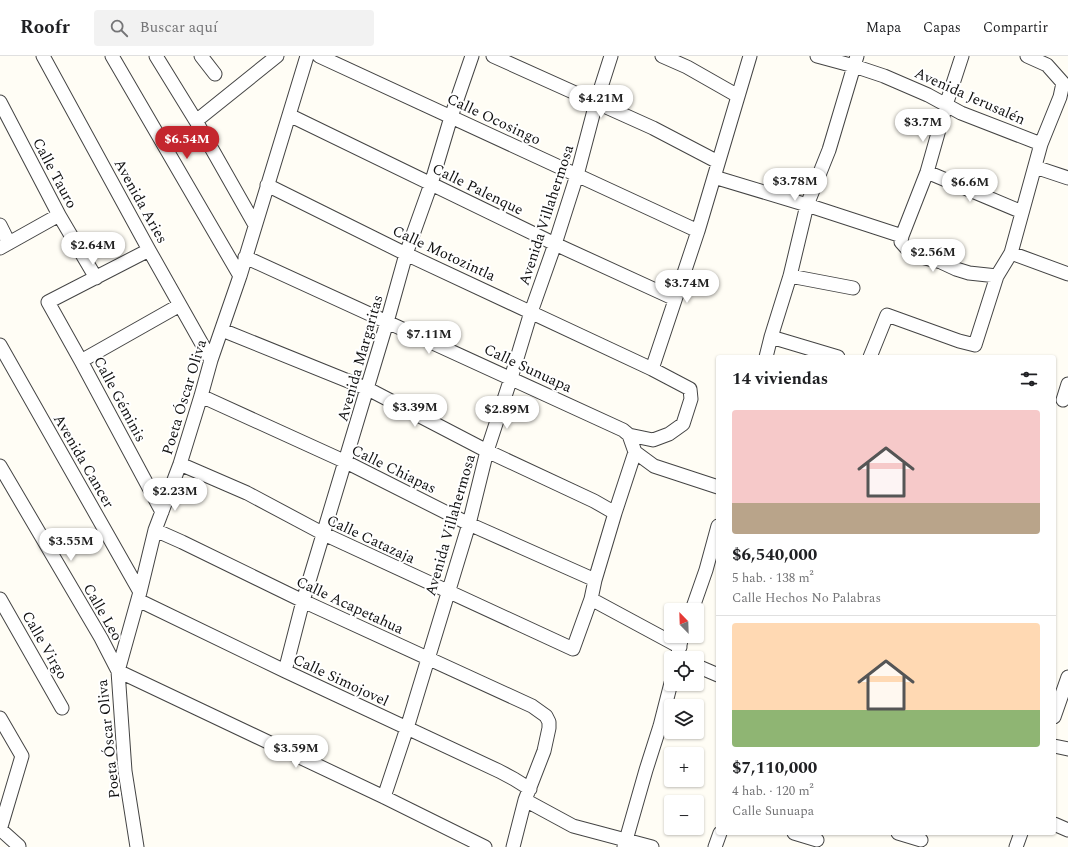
<!DOCTYPE html>
<html lang="es">
<head>
<meta charset="utf-8">
<style>
	body { margin:0; font-family:Spectral,serif; background:#f2f2f2; color:#202124; height:100vh; display:flex; flex-direction:column; font-size:15px; white-space:nowrap }
	* { box-sizing:border-box; margin:0 }
	p { font-size:13px; color:#757577 }
	.icon { flex:none; width:22px; height:22px; fill:none; stroke:currentColor; stroke-width:2; stroke-linecap:round; stroke-linejoin:round }
	.map { position:relative; flex:1; overflow:hidden }
	.drawer { position:absolute; left:716px; top:299px; width:340px; height:480px; display:flex; flex-direction:column; background:#fff; border-radius:4px; box-shadow:0 1px 3px #0004 }
	.drawer>* { flex:none }
	.needle { width:26px; rotate:337deg }
	.fabs { position:absolute; left:664px; top:547px; display:grid; gap:8px }
	.fabs a { display:grid; place-items:center; width:40px; height:40px; border-radius:4px; background:#fff; box-shadow:0 1px 3px #0004; font-size:20px }
	.price { position:absolute; translate:-50% -34px; padding:0 9px; border-radius:14px; background:#fff; color:#222; font-size:13px; line-height:26px; filter:drop-shadow(0 1px 2px #0008) }
	.price::after { content:''; position:absolute; left:50%; top:24px; width:12px; height:9px; margin-left:-6px; background:inherit; clip-path:polygon(0 0,100% 0,50% 100%) }
	.price.current { background:#c4262e; color:#fff }
	ul { padding:0; list-style:none }
	li { display:grid; align-content:center; gap:8px; height:212px; padding:0 16px }
	li+li { border-top:1px solid #e0e0e0 }
	li span { display:grid; place-items:center; height:124px; border-radius:4px; color:#555 }
	li>.icon { margin-inline-start:auto }
	span .icon { width:72px; height:72px; fill:#fffc; stroke-width:1 }
	li b { font-size:17px }
	h2 { display:flex; justify-content:space-between; align-items:center; height:48px; padding:0 16px; font-size:17px }
	header { display:flex; align-items:center; gap:24px; box-sizing:border-box; height:56px; padding:0 20px; background:#fff; border-bottom:1px solid #e0e0e0 }
	header strong { font-size:19px }
	nav { display:flex; gap:22px; margin-inline-start:auto; font-size:14px }
	.search { width:280px; height:36px; background:#f2f2f2; display:flex; align-items:center; gap:10px; box-sizing:border-box; padding:0 14px; border-radius:4px; color:#757577; font-size:15px }
	.map>svg:first-child { display:block }
	.lines { fill:none; stroke-linecap:round; stroke-linejoin:round }
	.minor-casing { stroke:#444; stroke-width:15 }
	.minor { stroke:#fff; stroke-width:13 }
	.labels { text-anchor:middle; stroke-width:4; stroke-linejoin:round; paint-order:stroke }
	.street-label { font-size:15px; fill:#111; stroke:#fff }
</style>
</head>
<body>
<header>
<strong>Roofr</strong>
<div class="search"><svg class="icon" aria-label="search" viewBox="0 0 24 24"><circle cx="10" cy="10" r="6"/><path d="M15 15l6 6"/></svg>Buscar aquí</div>
<nav><a>Mapa</a><a>Capas</a><a>Compartir</a></nav>
</header>
<div class="map">
<svg width="1068" height="791" viewBox="0 0 1068 791">
	<rect width="100%" height="100%" fill="#fffdf5"/>
	<g class="lines">
		<defs>
			<path id="minor" d="M 43,0 L 149,194 L 211,304
				M 112,0 L 240,220
				M 156,0 L 196,65 L 255,169
				M 201,0 L 215,18
				M 319,0 L 698,175
				M 493,0 L 653,72 L 718,106
				M 662,0 L 687,11 L 738,40
				M 817,0 L 854,10 L 884,20 L 928,39 L 961,57 L 1041,88
				M 962,0 L 946,49 L 927,116 L 902,180 L 901,186 L 909,195 L 917,200 L 941,206 L 956,213 L 969,217 L 997,220
				M 0,46 L 59,159 L 96,222
				M 289,59 L 555,188 L 675,243
				M 196,65 L 277,0
				M 1035,111 L 1068,122
				M 927,116 L 1022,156
				M 714,121 L 807,149 L 902,180
				M 267,129 L 406,198 L 652,313 L 690,333 L 691,343 L 683,368 L 669,378 L 653,384 L 629,379
				M 0,169 L 9,187
				M 0,192 L 59,159
				M 149,194 L 48,246 L 81,305 L 162,456
				M 1011,197 L 1068,218
				M 245,201 L 623,374 L 629,379 L 635,396 L 654,410 L 718,431
				M 790,220 L 853,232
				M 222,274 L 368,333 L 487,395 L 594,445 L 615,457
				M 771,281 L 838,301
				M 0,289 L 140,536
				M 766,301 L 771,281 L 790,220 L 807,149 L 829,94 L 857,0
				M 870,301 L 887,259 L 959,285 L 975,289 L 997,220 L 1011,197 L 1041,88 L 1060,41 L 1063,27 L 1047,9 L 1027,0
				M 81,305 L 180,249
				M 652,313 L 698,175 L 750,0
				M 201,340 L 346,406 L 469,468 L 595,524
				M 1063,344 L 1068,328
				M 180,408 L 247,437 L 324,478 L 573,593 L 591,543 L 595,524 L 615,457 L 635,396
				M 0,410 L 101,582 L 118,615 L 384,741 L 485,791
				M 155,474 L 182,486 L 303,545 L 532,650 L 546,660 L 549,666 L 549,672 L 544,695 L 525,744 L 513,791
				M 0,543 L 62,652
				M 591,543 L 680,591
				M 138,544 L 285,615 L 499,715 L 514,723 L 530,733
				M 692,554 L 706,514 L 718,470
				M 677,602 L 682,580
				M 697,610 L 718,619
				M 285,615 L 303,545 L 387,266 L 406,198 L 431,128 L 451,61 L 472,0
				M 1054,661 L 1068,621
				M 0,662 L 22,700 L 0,774
				M 1054,690 L 1068,693
				M 384,741 L 407,672 L 469,468 L 487,395 L 511,322 L 531,256 L 555,188 L 577,119 L 596,47 L 611,0
				M 525,744 L 573,770 L 652,791
				M 1054,768 L 1068,774
				M 0,773 L 19,790
				M 794,777 L 817,784
				M 898,777 L 921,784
				M 137,791 L 125,715 L 118,615 L 140,536 L 155,474 L 180,408 L 201,340 L 211,304 L 240,220 L 307,0
				M 624,791 L 646,714 L 660,670 L 671,627
				M 715,791 L 720,777
				M 1016,791 L 1021,777"/>
		</defs>
		<use href="#minor" class="minor-casing"/>
		<use href="#minor" class="minor"/>
	</g>
	<g class="labels">
		<g class="street-label">
			<text transform="translate(970 40) rotate(24)" y="5">Avenida Jerusalén</text>
			<text transform="translate(494 63) rotate(25)" y="5">Calle Ocosingo</text>
			<text transform="translate(55 117) rotate(62)" y="5">Calle Tauro</text>
			<text transform="translate(478 133) rotate(26)" y="5">Calle Palenque</text>
			<text transform="translate(141 145) rotate(61)" y="5">Avenida Aries</text>
			<text transform="translate(546 159) rotate(-72)" y="5">Avenida Villahermosa</text>
			<text transform="translate(444 197) rotate(25)" y="5">Calle Motozintla</text>
			<text transform="translate(360 302) rotate(-74)" y="5">Avenida Margaritas</text>
			<text transform="translate(528 312) rotate(25)" y="5">Calle Sunuapa</text>
			<text transform="translate(184 341) rotate(-73)" y="5">Poeta Óscar Oliva</text>
			<text transform="translate(120 343) rotate(62)" y="5">Calle Géminis</text>
			<text transform="translate(84 405) rotate(60)" y="5">Avenida Cancer</text>
			<text transform="translate(394 413) rotate(26)" y="5">Calle Chiapas</text>
			<text transform="translate(450 469) rotate(-74)" y="5">Avenida Villahermosa</text>
			<text transform="translate(371 483) rotate(25)" y="5">Calle Catazaja</text>
			<text transform="translate(350 549) rotate(25)" y="5">Calle Acapetahua</text>
			<text transform="translate(103 556) rotate(60)" y="5">Calle Leo</text>
			<text transform="translate(45 589) rotate(60)" y="5">Calle Virgo</text>
			<text transform="translate(341 624) rotate(25)" y="5">Calle Simojovel</text>
			<text transform="translate(108 683) rotate(-96)" y="5">Poeta Óscar Oliva</text>
		</g>
	</g>
</svg>
<div class="fabs">
<a><svg class="needle" viewBox="-14 -14 28 28"><path d="M0-13l5 13h-10z" fill="#e53935"/><path d="M0 13l5-13h-10z" fill="#757577"/></svg></a>
<a><svg class="icon" aria-label="locate" viewBox="0 0 24 24"><circle cx="12" cy="12" r="6"/><path d="M12 2v4M12 18v4M2 12h4M18 12h4"/></svg></a>
<a><svg class="icon" aria-label="layers" viewBox="0 0 24 24"><path d="M12 4l9 5-9 5-9-5zM3 14l9 5 9-5"/></svg></a>
<a>+</a>
<a>−</a>
</div>
<b class="price" style="left:601px;top:63px">$4.21M</b>
<b class="price" style="left:923px;top:87px">$3.7M</b>
<b class="price current" style="left:187px;top:104px">$6.54M</b>
<b class="price" style="left:795px;top:146px">$3.78M</b>
<b class="price" style="left:970px;top:147px">$6.6M</b>
<b class="price" style="left:93px;top:210px">$2.64M</b>
<b class="price" style="left:933px;top:217px">$2.56M</b>
<b class="price" style="left:687px;top:248px">$3.74M</b>
<b class="price" style="left:429px;top:299px">$7.11M</b>
<b class="price" style="left:415px;top:372px">$3.39M</b>
<b class="price" style="left:507px;top:374px">$2.89M</b>
<b class="price" style="left:175px;top:456px">$2.23M</b>
<b class="price" style="left:71px;top:506px">$3.55M</b>
<b class="price" style="left:296px;top:713px">$3.59M</b>
<section class="drawer">
<h2>14 viviendas<svg class="icon" aria-label="filters" viewBox="0 0 24 24"><path d="M4 7h16M4 17h16"/><circle cx="9" cy="7" r="2"/><circle cx="15" cy="17" r="2"/></svg></h2>
<ul>
<li><span style="background:linear-gradient(#f6c9c9 75%,#b9a48a 0)"><svg class="icon" aria-label="home" viewBox="0 0 24 24"><path d="M3 11l9-7 9 7M6 9v11h12V9"/></svg></span><div><b>$6,540,000</b><p>5 hab. · 138 m²</p><p>Calle Hechos No Palabras</p></div></li>
<li><span style="background:linear-gradient(#ffd9b3 70%,#8fb573 0)"><svg class="icon" aria-label="home" viewBox="0 0 24 24"><path d="M3 11l9-7 9 7M6 9v11h12V9"/></svg></span><div><b>$7,110,000</b><p>4 hab. · 120 m²</p><p>Calle Sunuapa</p></div></li>
</ul>
</section>
</div>
</body>
</html>
